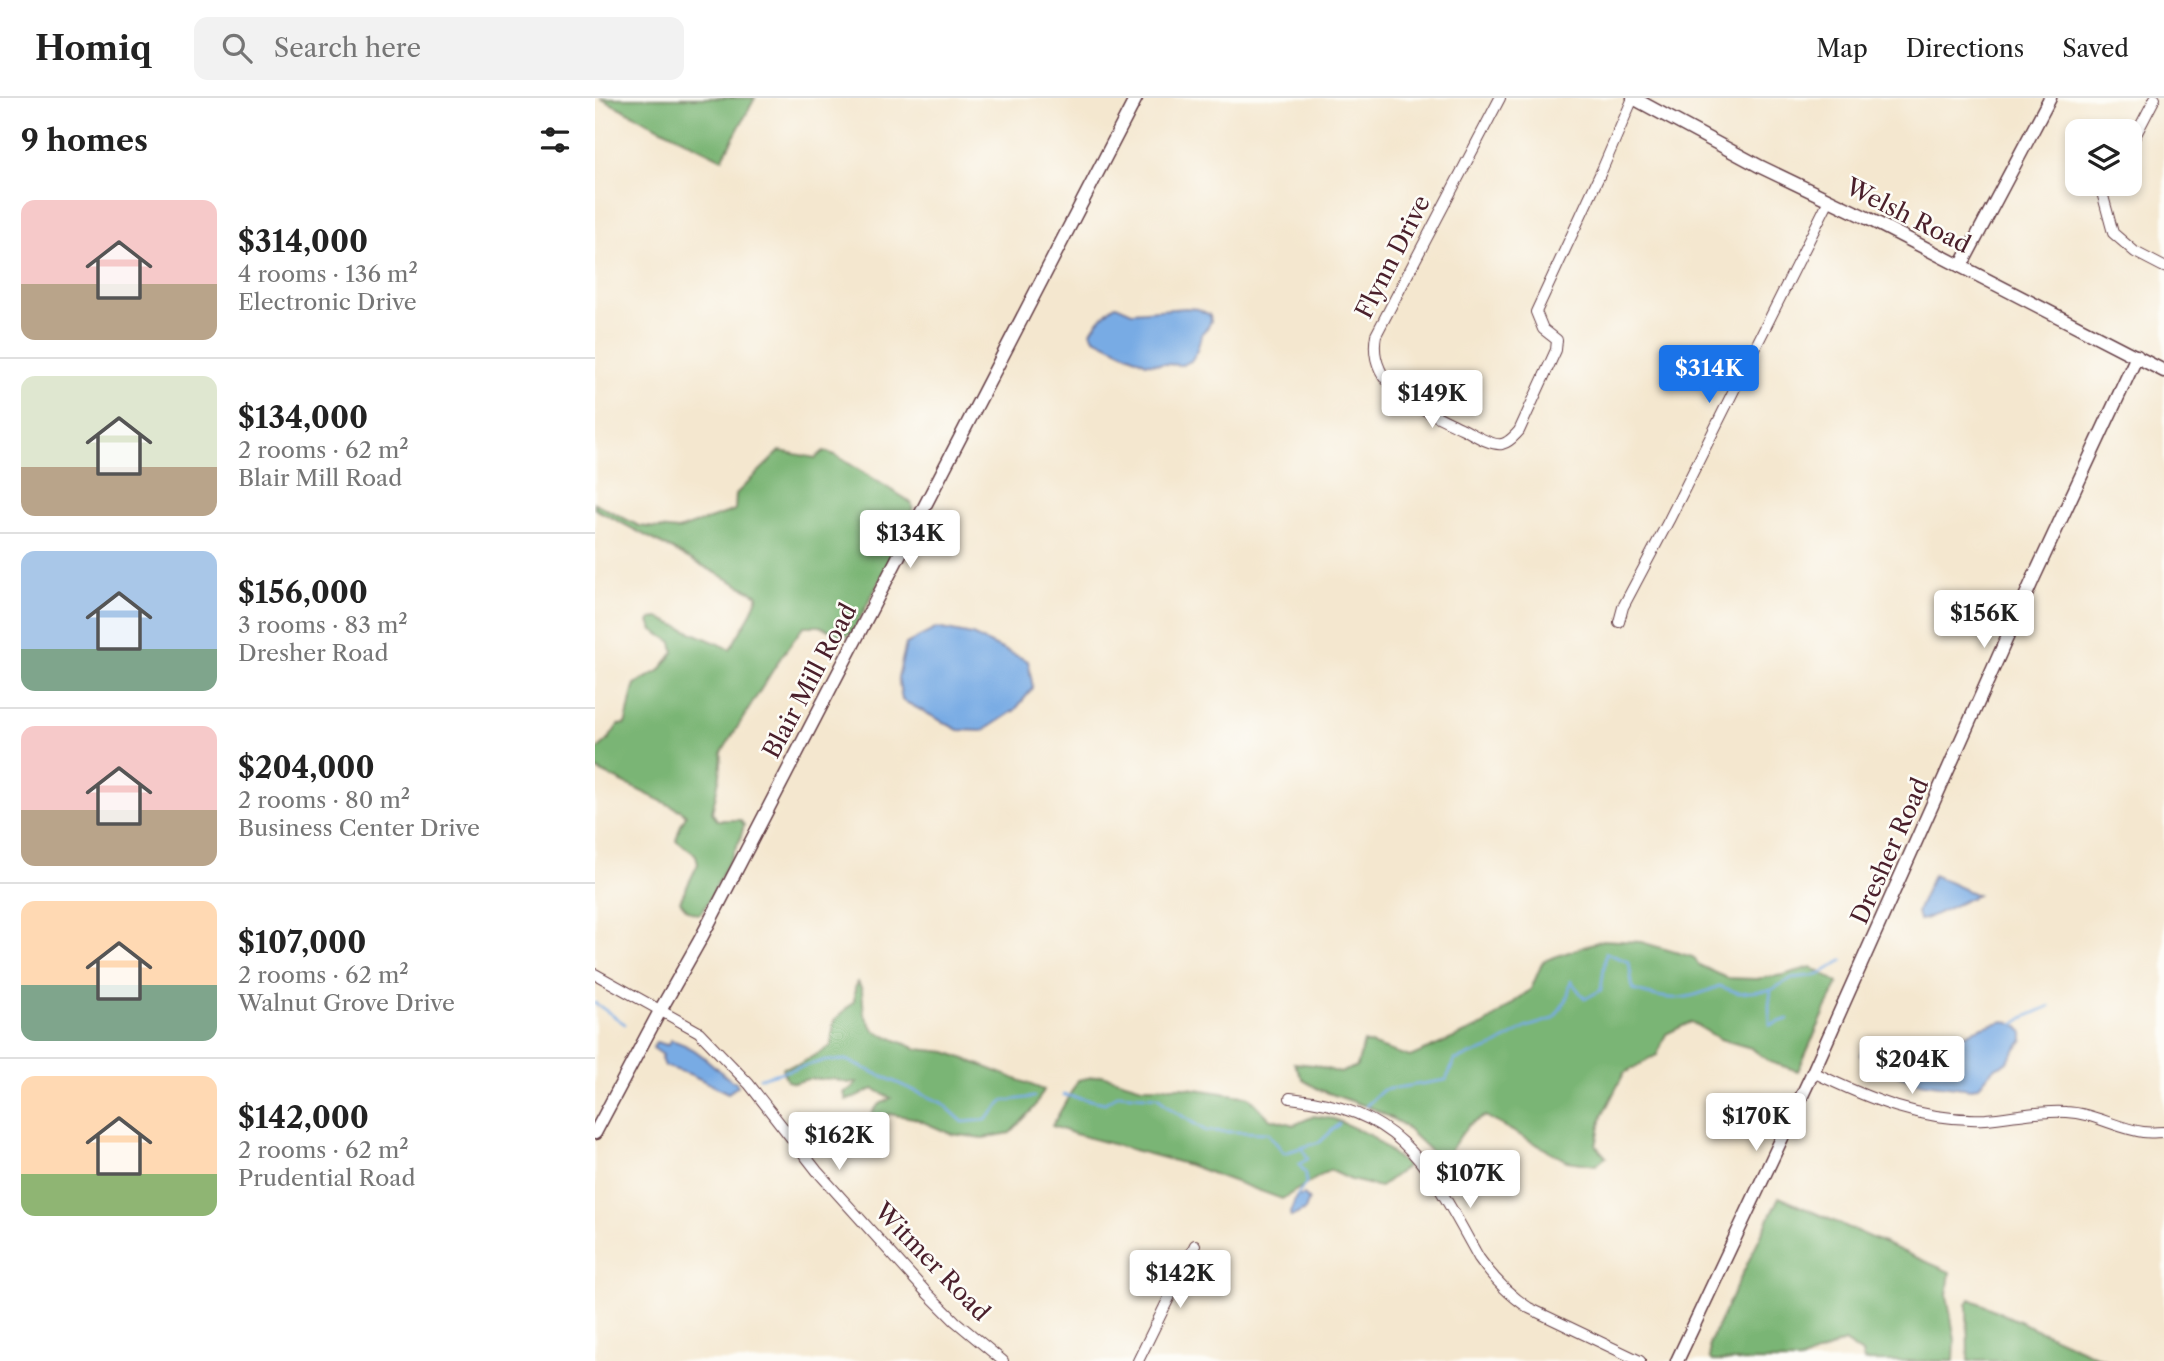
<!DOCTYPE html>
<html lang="en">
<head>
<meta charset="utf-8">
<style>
	body { margin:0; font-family:"Libre Caslon Text",serif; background:#f2f2f2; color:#222; height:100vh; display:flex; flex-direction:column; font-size:26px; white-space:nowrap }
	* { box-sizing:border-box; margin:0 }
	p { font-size:23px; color:#767676 }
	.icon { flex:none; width:38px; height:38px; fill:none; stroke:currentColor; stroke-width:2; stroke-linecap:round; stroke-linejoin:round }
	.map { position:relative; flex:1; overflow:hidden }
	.side { display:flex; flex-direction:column; background:#fff; width:595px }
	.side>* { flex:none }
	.buttons { position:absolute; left:1470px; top:21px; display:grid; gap:14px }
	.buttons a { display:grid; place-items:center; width:77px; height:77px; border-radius:14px; background:#fff; box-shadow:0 4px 10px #0003; font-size:35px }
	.price { position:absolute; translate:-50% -60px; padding:0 16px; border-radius:7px; background:#fff; color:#222; font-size:23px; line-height:46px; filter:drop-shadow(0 2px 4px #0008) }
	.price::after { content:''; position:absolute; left:50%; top:42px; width:21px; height:16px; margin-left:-10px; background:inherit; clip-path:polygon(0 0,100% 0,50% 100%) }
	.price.on { background:#1a73e8; color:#fff }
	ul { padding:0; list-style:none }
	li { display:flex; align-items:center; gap:21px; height:175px; padding:0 21px }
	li+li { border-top:2px solid #e0e0e0 }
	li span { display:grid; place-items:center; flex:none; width:196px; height:140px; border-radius:14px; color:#555 }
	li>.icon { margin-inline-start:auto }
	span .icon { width:84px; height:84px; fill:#fffc; stroke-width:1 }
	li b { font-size:30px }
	h2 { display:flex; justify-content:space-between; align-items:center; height:84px; padding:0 21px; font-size:30px }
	header { display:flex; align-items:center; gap:42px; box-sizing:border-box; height:98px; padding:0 35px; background:#fff; border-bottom:2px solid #e0e0e0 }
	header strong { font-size:33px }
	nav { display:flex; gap:38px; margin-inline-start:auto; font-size:24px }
	.search { width:490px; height:63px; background:#f2f2f2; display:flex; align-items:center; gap:18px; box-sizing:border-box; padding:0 24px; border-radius:14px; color:#767676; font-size:26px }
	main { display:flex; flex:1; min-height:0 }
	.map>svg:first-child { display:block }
	.forest { fill:#7ab574; stroke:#626a50; stroke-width:2 }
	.water { fill:#78abe4; stroke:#616588; stroke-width:2 }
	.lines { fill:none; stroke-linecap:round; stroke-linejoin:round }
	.stream { stroke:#78abe4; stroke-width:2.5 }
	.minor-casing { stroke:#643d44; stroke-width:12 }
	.major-casing { stroke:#643d44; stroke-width:15 }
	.minor { stroke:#fff; stroke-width:10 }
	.major { stroke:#fff; stroke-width:12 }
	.labels { text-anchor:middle; stroke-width:5; stroke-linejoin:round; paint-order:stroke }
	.street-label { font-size:24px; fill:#4a1f2b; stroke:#fdfcf7 }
</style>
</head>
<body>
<header>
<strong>Homiq</strong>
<div class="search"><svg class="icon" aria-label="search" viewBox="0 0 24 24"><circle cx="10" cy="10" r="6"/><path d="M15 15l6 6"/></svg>Search here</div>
<nav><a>Map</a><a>Directions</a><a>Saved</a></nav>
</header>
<main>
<section class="side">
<h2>9 homes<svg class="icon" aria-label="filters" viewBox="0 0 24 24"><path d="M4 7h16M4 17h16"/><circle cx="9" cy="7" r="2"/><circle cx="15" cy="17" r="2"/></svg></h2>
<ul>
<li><span style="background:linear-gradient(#f6c9c9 60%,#b9a48a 0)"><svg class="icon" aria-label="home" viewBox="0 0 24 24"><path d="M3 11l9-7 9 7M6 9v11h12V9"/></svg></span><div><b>$314,000</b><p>4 rooms · 136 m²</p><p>Electronic Drive</p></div></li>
<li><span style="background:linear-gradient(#dfe7d0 65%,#b9a48a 0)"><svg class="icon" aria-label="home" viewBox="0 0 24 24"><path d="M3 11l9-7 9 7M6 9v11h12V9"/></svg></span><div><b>$134,000</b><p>2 rooms · 62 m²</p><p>Blair Mill Road</p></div></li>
<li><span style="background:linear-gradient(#a9c7e8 70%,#7fa58c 0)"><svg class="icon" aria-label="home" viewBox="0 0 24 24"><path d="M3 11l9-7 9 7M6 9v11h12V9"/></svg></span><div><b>$156,000</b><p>3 rooms · 83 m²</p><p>Dresher Road</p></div></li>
<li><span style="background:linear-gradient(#f6c9c9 60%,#b9a48a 0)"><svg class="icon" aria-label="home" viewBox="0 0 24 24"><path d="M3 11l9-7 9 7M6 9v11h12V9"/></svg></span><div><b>$204,000</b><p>2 rooms · 80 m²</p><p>Business Center Drive</p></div></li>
<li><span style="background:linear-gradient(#ffd9b3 60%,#7fa58c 0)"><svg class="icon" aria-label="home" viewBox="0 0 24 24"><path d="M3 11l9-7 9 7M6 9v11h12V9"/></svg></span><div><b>$107,000</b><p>2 rooms · 62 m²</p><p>Walnut Grove Drive</p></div></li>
<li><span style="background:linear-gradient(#ffd9b3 70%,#8fb573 0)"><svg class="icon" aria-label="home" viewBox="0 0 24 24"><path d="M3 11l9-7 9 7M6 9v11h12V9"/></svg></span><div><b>$142,000</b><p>2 rooms · 62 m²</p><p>Prudential Road</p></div></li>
</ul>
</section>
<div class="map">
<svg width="1569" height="1263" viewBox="0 0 1569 1263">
	<rect width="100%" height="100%" fill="#fdfcf7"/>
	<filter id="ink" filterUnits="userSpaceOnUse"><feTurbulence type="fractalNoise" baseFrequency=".0143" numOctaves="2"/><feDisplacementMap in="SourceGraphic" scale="14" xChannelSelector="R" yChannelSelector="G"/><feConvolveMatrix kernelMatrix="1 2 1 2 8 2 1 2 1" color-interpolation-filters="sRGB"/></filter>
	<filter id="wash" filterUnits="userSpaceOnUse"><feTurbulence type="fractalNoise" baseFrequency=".00686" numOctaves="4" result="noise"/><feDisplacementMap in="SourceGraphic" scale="28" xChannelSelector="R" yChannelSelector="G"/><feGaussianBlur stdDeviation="1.57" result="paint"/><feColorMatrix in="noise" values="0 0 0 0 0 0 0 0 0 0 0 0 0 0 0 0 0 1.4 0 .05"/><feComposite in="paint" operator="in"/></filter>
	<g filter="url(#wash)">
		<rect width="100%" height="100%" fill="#f4e7cf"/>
		<path class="forest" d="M 5,0 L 160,0 L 127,61 Z
			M 185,353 L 220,360 L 229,353 L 240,357 L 311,401 L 317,406 L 318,420 L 257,535 L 249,539 L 225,528 L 209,528 L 186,559 L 127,654 L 125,677 L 117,714 L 122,722 L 145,722 L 149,727 L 145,742 L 112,806 L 105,816 C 95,816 91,811 85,803 L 103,766 L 101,757 L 81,742 L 85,729 L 91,717 L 87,713 L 0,671 L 0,653 L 13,642 L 23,627 L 30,626 C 35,612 35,599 40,586 L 64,573 L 79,554 L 77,544 L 58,532 L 54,524 L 56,521 L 64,520 L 135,551 L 155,517 L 163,497 L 0,411 L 0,405 L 44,428 L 83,432 L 140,412 L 141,396 Z
			M 1008,842 L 1046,844 L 1098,859 L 1104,867 L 1132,880 L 1161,881 L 1188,877 L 1216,869 L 1243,885 L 1203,973 L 1175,964 L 1156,950 L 1125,941 L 1096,924 L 1071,936 L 1062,957 L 1029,975 L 1007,1018 L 1001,1048 L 1011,1059 L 1001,1067 L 972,1063 L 890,1018 L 873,1027 L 847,1064 L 807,1026 L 779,1011 L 725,992 L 708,982 L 699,965 L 719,967 L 745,975 L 762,968 L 769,944 L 815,959 L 889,927 L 936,891 L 948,863 Z
			M 263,884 L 267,892 L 269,916 L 280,933 L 322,951 L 352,954 L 449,992 L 439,1010 L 415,1035 L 388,1040 L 356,1036 L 319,1020 L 294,1016 L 273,1025 L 271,1021 L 276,1018 C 280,1007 287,1005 296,1000 L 279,991 C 268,994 261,1001 251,1002 L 249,994 L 257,991 L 262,984 L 253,985 L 239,981 L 213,981 L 199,985 L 192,983 L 187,970 L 204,966 L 236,948 L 239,923 L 259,903 L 260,890 Z
			M 507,977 L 547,989 L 587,989 L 654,999 L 674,1020 L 699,1027 L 719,1018 L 739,1021 L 775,1037 L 812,1068 L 785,1089 L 756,1082 L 735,1072 L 687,1101 L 594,1067 L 480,1036 L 457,1028 L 483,982 Z
			M 1184,1099 L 1355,1174 L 1352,1197 L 1360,1242 L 1359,1263 L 1269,1263 L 1267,1256 L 1249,1244 L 1205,1263 L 1118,1263 L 1115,1261 L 1114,1246 Z
			M 1375,1201 L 1512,1263 L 1373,1263 L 1372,1207 Z"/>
		<path class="water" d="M 521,207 L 537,214 L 591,210 L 603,211 L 615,217 L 616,223 L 613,229 L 607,235 L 601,255 L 596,263 L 587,267 L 551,265 L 499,240 L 496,234 C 498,228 515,209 521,207 Z
			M 342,530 L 377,537 L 433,563 L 438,590 L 420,612 L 388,633 L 363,632 L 307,602 L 303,579 L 311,546 Z
			M 1338,777 L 1382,797 L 1330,821 L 1324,822 L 1322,814 Z
			M 1410,923 L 1424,929 L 1428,935 L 1428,942 L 1411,965 L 1398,971 L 1385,987 L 1376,991 L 1322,984 L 1280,968 L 1265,957 L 1271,943 C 1290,936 1308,956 1329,955 C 1345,954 1355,944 1369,937 C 1382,930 1396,926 1410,923 Z
			M 76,942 C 105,950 114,966 137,983 L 140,983 L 143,988 L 133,995 L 97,977 L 69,968 L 66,961 L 68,957 L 58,950 L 61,944 L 72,947 Z
			M 709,1097 L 714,1102 L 710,1112 L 696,1119 L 695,1115 L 701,1099 Z"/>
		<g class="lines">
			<path class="stream" d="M 1178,891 L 1197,880 L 1224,877 L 1248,862
				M 0,905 L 30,926
				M 1417,928 L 1430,919 L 1455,908
				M 165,980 L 228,963 L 251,962 L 347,1005 L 368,1024 L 391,1022 L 409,1003 L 439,999
				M 469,997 L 510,1005 L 524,996 L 563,999 L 573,1009 L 611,1033 L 673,1035 L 689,1055 L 725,1044 L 744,1026
				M 771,1008 L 788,992 L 851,982 L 860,962 L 896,950 L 932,929 L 958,921 L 972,901 L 976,883 L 990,901 L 1006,892 L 1011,855 L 1034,864 L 1038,892 C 1074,903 1089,904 1124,888 L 1144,895 L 1176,892 L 1174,908 L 1175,927 L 1193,921
				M 702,1098 L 711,1085 L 711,1076 L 704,1066 L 713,1061 L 708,1051"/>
		</g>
	</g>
	<g filter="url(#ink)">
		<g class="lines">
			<defs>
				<path id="minor" d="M 905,0 L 781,237 C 771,290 828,311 866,330 C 877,335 895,348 907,346 C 915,344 919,338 924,333 L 961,252 L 962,242 L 948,231 L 941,214 L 1007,72 L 1038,0
					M 1535,48 L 1560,0
					M 1515,86 L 1508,98 L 1518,135 L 1540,154 L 1569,169
					M 1024,524 L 1028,509 L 1074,422 L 1234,102
					M 0,876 L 104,934 L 154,986 L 222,1073 L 332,1195 L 360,1223 L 408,1263
					M 1218,974 C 1274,1001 1328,1024 1391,1021 C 1417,1019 1444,1012 1471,1014 C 1498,1015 1521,1030 1548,1034 C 1555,1035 1562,1034 1569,1034
					M 695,1000 C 810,1012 833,1069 884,1160 C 898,1180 914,1197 934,1210 L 1045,1263
					M 543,1263 L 600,1147"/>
				<path id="major" d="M 1038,0 L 1166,69 L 1272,120 L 1569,273
					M 1366,168 L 1455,0
					M 0,1035 L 66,911 L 105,842 L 541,0
					M 1082,1263 L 1218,974 L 1439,479 L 1542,258"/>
			</defs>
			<use href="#minor" class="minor-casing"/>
			<use href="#major" class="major-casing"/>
			<use href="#minor" class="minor"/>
			<use href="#major" class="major"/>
		</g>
	</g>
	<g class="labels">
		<g class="street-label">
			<text transform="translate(1313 118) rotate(27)" y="8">Welsh Road</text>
			<text transform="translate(798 159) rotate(-63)" y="8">Flynn Drive</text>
			<text transform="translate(215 583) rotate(-62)" y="8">Blair Mill Road</text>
			<text transform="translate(1295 753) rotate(-66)" y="8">Dresher Road</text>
			<text transform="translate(337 1164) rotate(46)" y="8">Witmer Road</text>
		</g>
	</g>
</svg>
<div class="buttons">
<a><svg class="icon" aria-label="layers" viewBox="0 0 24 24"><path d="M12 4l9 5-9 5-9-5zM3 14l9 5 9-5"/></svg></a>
</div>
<b class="price on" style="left:1114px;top:307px">$314K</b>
<b class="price" style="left:837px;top:332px">$149K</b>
<b class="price" style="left:315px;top:472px">$134K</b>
<b class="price" style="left:1389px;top:552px">$156K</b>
<b class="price" style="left:1317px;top:998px">$204K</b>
<b class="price" style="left:1161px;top:1055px">$170K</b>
<b class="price" style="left:244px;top:1074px">$162K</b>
<b class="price" style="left:875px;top:1112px">$107K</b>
<b class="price" style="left:585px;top:1212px">$142K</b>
</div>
</main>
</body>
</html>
